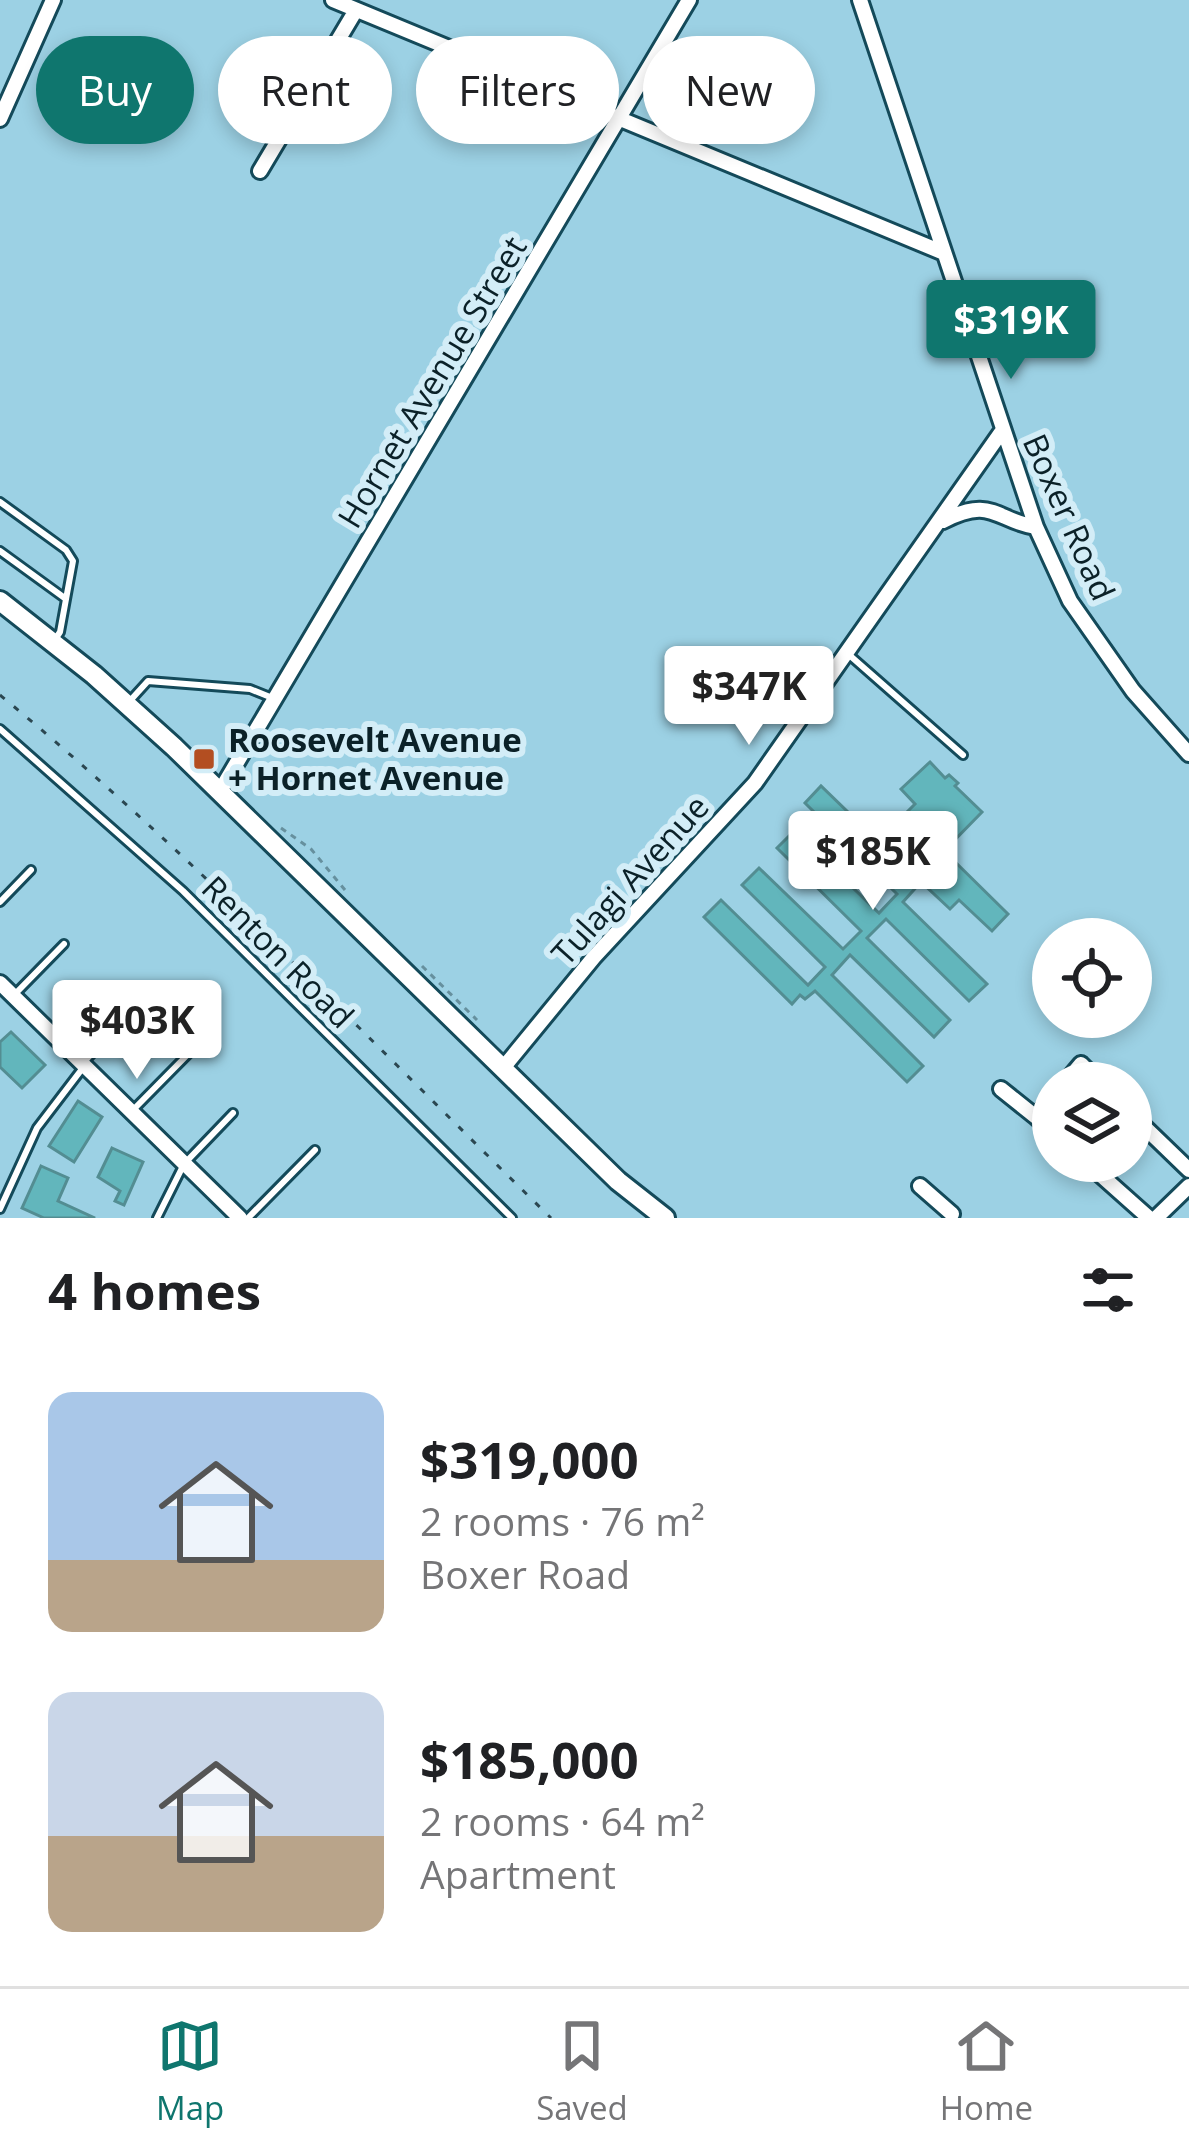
<!DOCTYPE html>
<html lang="en">
<head>
<meta charset="utf-8">
<style>
	body { margin:0; font-family:"Open Sans",sans-serif; background:#f2f2f2; color:#202124; height:100vh; display:flex; flex-direction:column; font-size:45px; white-space:nowrap }
	* { box-sizing:border-box; margin:0 }
	p { font-size:39px; color:#757577 }
	.icon { flex:none; width:66px; height:66px; fill:none; stroke:currentColor; stroke-width:2; stroke-linecap:round; stroke-linejoin:round }
	.map { position:relative; height:1218px; overflow:hidden }
	.details { display:flex; flex-direction:column; background:#fff; flex:1 }
	.details>* { flex:none }
	.top-card { position:absolute; left:36px; top:36px; width:1119px; height:108px; display:flex; gap:24px }
	.tools { position:absolute; left:1032px; top:918px; display:grid; gap:24px }
	.tools a { display:grid; place-items:center; width:120px; height:120px; border-radius:50%; background:#fff; box-shadow:0 6px 18px #0003; font-size:60px }
	.price { position:absolute; translate:-50% -102px; padding:0 27px; border-radius:12px; background:#fff; color:#222; font-size:39px; line-height:78px; filter:drop-shadow(0 3px 6px #0008) }
	.price::after { content:''; position:absolute; left:50%; top:72px; width:36px; height:27px; margin-left:-18px; background:inherit; clip-path:polygon(0 0,100% 0,50% 100%) }
	.price.current { background:#0f766e; color:#fff }
	ul { padding:0; list-style:none }
	li { display:flex; align-items:center; gap:36px; height:300px; padding:0 48px }
	li span { display:grid; place-items:center; flex:none; width:336px; height:240px; border-radius:24px; color:#555 }
	li>.icon { margin-inline-start:auto }
	span .icon { width:144px; height:144px; fill:#fffc; stroke-width:1 }
	li b { font-size:51px }
	h2 { display:flex; justify-content:space-between; align-items:center; height:144px; padding:0 48px; font-size:51px }
	.pill { padding:0 42px; border-radius:54px; background:#fff; box-shadow:0 6px 18px #0003; font-size:42px; line-height:108px }
	.pill.current { background:#0f766e; color:#fff }
	.tabs { display:flex; justify-content:space-around; align-items:center; height:168px; border-top:3px solid #e0e0e0; background:#fff; font-size:33px; color:#757577 }
	.tabs a { display:grid; justify-items:center; gap:6px }
	.tabs .current { color:#0f766e }
	.map>svg:first-child { display:block }
	.building { fill:#62b6bc; stroke:#538d92; stroke-width:3 }
	.lines { fill:none; stroke-linecap:round; stroke-linejoin:round }
	.lane-casing { stroke:#144a5a; stroke-width:12 }
	.street-casing { stroke:#144a5a; stroke-width:20 }
	.secondary-casing { stroke:#144a5a; stroke-width:24 }
	.path { stroke:#66909e; stroke-width:3; stroke-dasharray:6 6; stroke-linecap:butt }
	.lane { stroke:#fff; stroke-width:6 }
	.street { stroke:#fff; stroke-width:14 }
	.secondary { stroke:#fff; stroke-width:18 }
	.rail { stroke:#2b4751; stroke-width:3; stroke-dasharray:6 12; stroke-linecap:butt }
	.poi-dot { fill:#b34e21; stroke:#d3edf7; stroke-width:4.5 }
	.labels { text-anchor:middle; stroke-width:12; stroke-linejoin:round; paint-order:stroke }
	.street-label { font-size:33px; fill:#0b2128; stroke:#d3edf7 }
	.poi-label { font-size:33px; font-weight:bold; fill:#0b2128; stroke:#d3edf7; text-anchor:start }
</style>
</head>
<body>
<div class="map">
<svg width="1189" height="1218" viewBox="0 0 1189 1218">
	<rect width="100%" height="100%" fill="#9cd1e4"/>
	<path class="building" d="M 930,762 L 945,778 L 949,775 L 958,783 L 955,786 L 982,812 L 944,851 L 1008,914 L 992,931 L 959,900 L 950,909 L 921,882 L 903,902 L 987,984 L 969,1001 L 886,919 L 867,938 L 950,1020 L 934,1037 L 850,955 L 832,975 L 923,1066 L 907,1082 L 815,991 L 805,999 L 800,995 L 792,1004 L 704,917 L 721,900 L 808,985 L 825,967 L 742,885 L 759,868 L 843,949 L 861,931 L 777,848 L 794,831 L 879,913 L 897,894 L 805,803 L 821,786 L 914,876 L 933,857 L 899,820 L 915,804 L 901,789 Z
		M 11,1032 L 45,1065 L 22,1088 L 0,1067 L 0,1042 Z
		M 78,1101 L 102,1117 L 74,1162 L 49,1146 Z
		M 112,1148 L 143,1162 L 124,1205 L 115,1201 L 120,1191 L 98,1177 Z
		M 41,1166 L 68,1178 L 58,1201 L 95,1218 L 44,1218 L 22,1208 Z"/>
	<g class="lines">
		<defs>
			<path id="lane" d="M 0,502 L 66,550 L 73,561 L 60,632 L 56,638
				M 0,551 L 66,599
				M 847,653 L 963,755
				M 128,703 L 148,681 L 250,689 L 270,697
				M 0,729 L 183,891 L 512,1218
				M 0,902 L 31,870
				M 16,993 L 64,944
				M 82,1064 L 154,988
				M 134,1109 L 202,1040
				M 0,1209 L 37,1128 L 82,1069
				M 157,1218 L 184,1164 L 233,1113
				M 248,1218 L 315,1150"/>
			<path id="street" d="M 333,0 L 944,253
				M 860,0 L 1036,527 L 1070,601 L 1133,691 L 1189,754
				M 0,119 L 53,0
				M 260,171 L 356,10
				M 943,521 C 992,495 996,521 1036,527
				M 220,791 L 689,0
				M 0,983 L 240,1218
				M 503,1068 L 594,957 L 755,783 L 1002,431
				M 1065,1083 L 1081,1064 L 1100,1083
				M 1001,1089 L 1036,1117
				M 1053,1097 L 1036,1117 L 1053,1132
				M 1131,1114 L 1189,1170
				M 1085,1161 L 1149,1218
				M 920,1186 L 952,1214
				M 1156,1218 L 1189,1186"/>
			<path id="secondary" d="M 0,601 L 94,675 L 174,747 L 618,1181 L 665,1218"/>
		</defs>
		<use href="#lane" class="lane-casing"/>
		<use href="#street" class="street-casing"/>
		<use href="#secondary" class="secondary-casing"/>
		<path class="path" d="M 281,828 L 311,849 L 345,890
			M 422,966 L 477,1020"/>
		<use href="#lane" class="lane"/>
		<use href="#street" class="street"/>
		<use href="#secondary" class="secondary"/>
		<path class="rail" d="M 0,695 C 195,856 370,1041 551,1218"/>
	</g>
	<rect class="poi-dot" x="192" y="747" width="24" height="24" rx="6"/>
	<g class="labels">
		<g class="street-label">
			<text transform="translate(432 382) rotate(-59)" y="12">Hornet Avenue Street</text>
			<text transform="translate(1069 517) rotate(66)" y="12">Boxer Road</text>
			<text transform="translate(630 880) rotate(-48)" y="12">Tulagi Avenue</text>
			<text transform="translate(278 952) rotate(45)" y="12">Renton Road</text>
		</g>
		<g class="poi-label">
			<text x="228" y="752">Roosevelt Avenue<tspan x="228" dy="38">+ Hornet Avenue</tspan></text>
		</g>
	</g>
</svg>
<div class="tools">
<a><svg class="icon" aria-label="locate" viewBox="0 0 24 24"><circle cx="12" cy="12" r="6"/><path d="M12 2v4M12 18v4M2 12h4M18 12h4"/></svg></a>
<a><svg class="icon" aria-label="layers" viewBox="0 0 24 24"><path d="M12 4l9 5-9 5-9-5zM3 14l9 5 9-5"/></svg></a>
</div>
<b class="price current" style="left:1011px;top:382px">$319K</b>
<b class="price" style="left:749px;top:748px">$347K</b>
<b class="price" style="left:873px;top:913px">$185K</b>
<b class="price" style="left:137px;top:1082px">$403K</b>
<div class="top-card">
<a class="pill current">Buy</a>
<a class="pill">Rent</a>
<a class="pill">Filters</a>
<a class="pill">New</a>
</div>
</div>
<section class="details">
<h2>4 homes<svg class="icon" aria-label="filters" viewBox="0 0 24 24"><path d="M4 7h16M4 17h16"/><circle cx="9" cy="7" r="2"/><circle cx="15" cy="17" r="2"/></svg></h2>
<ul>
<li><span style="background:linear-gradient(#a9c7e8 70%,#b9a48a 0)"><svg class="icon" aria-label="home" viewBox="0 0 24 24"><path d="M3 11l9-7 9 7M6 9v11h12V9"/></svg></span><div><b>$319,000</b><p>2 rooms · 76 m²</p><p>Boxer Road</p></div></li>
<li><span style="background:linear-gradient(#c9d6e8 60%,#b9a48a 0)"><svg class="icon" aria-label="home" viewBox="0 0 24 24"><path d="M3 11l9-7 9 7M6 9v11h12V9"/></svg></span><div><b>$185,000</b><p>2 rooms · 64 m²</p><p>Apartment</p></div></li>
</ul>
</section>
<nav class="tabs">
<a class="current"><svg class="icon" aria-label="map" viewBox="0 0 24 24"><path d="M3 6l6-2 6 2 6-2v14l-6 2-6-2-6 2zM9 4v14M15 6v14"/></svg>Map</a>
<a><svg class="icon" aria-label="saved" viewBox="0 0 24 24"><path d="M7 4h10v16l-5-4-5 4z"/></svg>Saved</a>
<a><svg class="icon" aria-label="home" viewBox="0 0 24 24"><path d="M3 11l9-7 9 7M6 9v11h12V9"/></svg>Home</a>
</nav>
</body>
</html>
